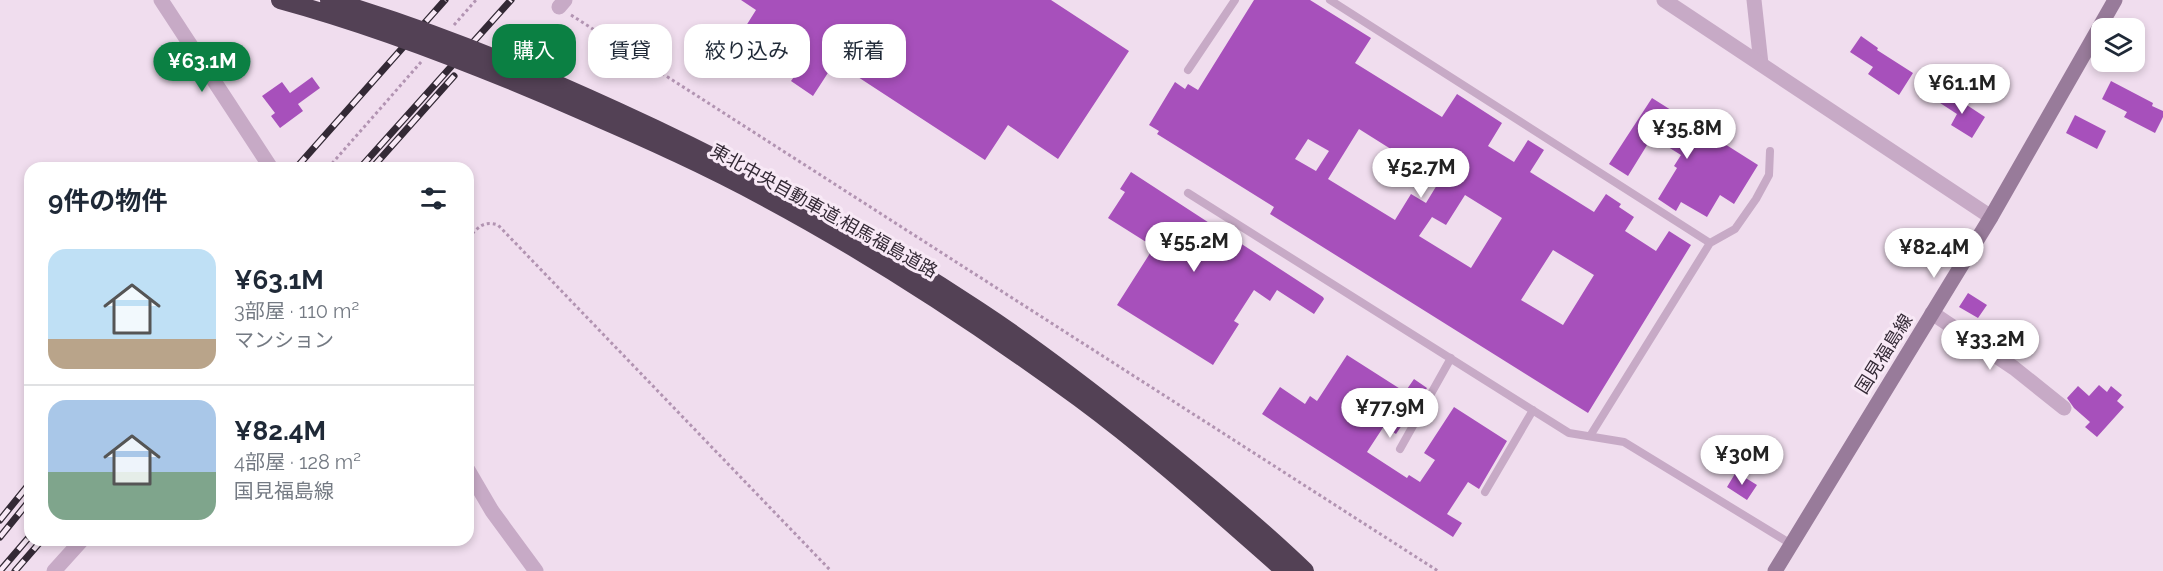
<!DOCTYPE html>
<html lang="ja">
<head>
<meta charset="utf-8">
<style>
	body { margin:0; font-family:Raleway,"Noto Sans JP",sans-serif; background:#f2f2f3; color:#1f2937; height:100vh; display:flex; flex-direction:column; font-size:22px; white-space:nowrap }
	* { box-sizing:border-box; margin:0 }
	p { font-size:20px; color:#747a83 }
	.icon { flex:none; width:33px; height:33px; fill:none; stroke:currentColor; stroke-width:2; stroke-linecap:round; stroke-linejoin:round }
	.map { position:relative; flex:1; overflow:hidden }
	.details { position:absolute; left:24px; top:162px; width:450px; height:384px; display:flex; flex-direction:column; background:#fff; border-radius:18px; box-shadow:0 3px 9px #0003 }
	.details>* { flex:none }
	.banner { position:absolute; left:492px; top:24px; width:570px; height:54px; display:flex; gap:12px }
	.controls { position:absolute; left:2091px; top:18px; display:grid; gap:12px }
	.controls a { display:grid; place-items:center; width:54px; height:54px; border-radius:12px; background:#fff; box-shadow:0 3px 9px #0003; font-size:30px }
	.price { position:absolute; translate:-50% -51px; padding:0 14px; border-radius:21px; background:#fff; color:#222; font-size:20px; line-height:39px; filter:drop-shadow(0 2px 3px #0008) }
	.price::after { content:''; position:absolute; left:50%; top:36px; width:18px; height:14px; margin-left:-9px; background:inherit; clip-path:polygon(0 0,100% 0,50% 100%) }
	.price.current { background:#0b8043; color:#fff }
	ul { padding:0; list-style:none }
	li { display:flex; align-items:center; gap:18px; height:150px; padding:0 24px }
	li+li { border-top:2px solid #e0e1e3 }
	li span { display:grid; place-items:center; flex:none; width:168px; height:120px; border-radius:18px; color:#555 }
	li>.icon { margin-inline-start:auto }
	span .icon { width:72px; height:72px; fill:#fffc; stroke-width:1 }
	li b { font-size:26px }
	h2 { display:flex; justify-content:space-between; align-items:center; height:72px; padding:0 24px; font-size:26px }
	.pill { padding:0 21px; border-radius:18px; background:#fff; box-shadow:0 3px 9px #0003; font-size:21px; line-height:54px }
	.pill.current { background:#0b8043; color:#fff }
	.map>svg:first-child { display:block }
	.building { fill:#a750bb; fill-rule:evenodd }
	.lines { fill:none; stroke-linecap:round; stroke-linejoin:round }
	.path { stroke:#b294b2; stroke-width:3; stroke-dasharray:3 3; stroke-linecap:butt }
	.service { stroke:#c7aac6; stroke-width:8 }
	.minor { stroke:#c7aac6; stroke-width:15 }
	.tertiary { stroke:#c7aac6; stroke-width:15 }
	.secondary { stroke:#987b9a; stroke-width:15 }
	.rail-casing { stroke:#332935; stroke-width:7 }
	.rail { stroke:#f8e9f6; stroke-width:4.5; stroke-dasharray:14; stroke-linecap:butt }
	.motorway-bridge { stroke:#534155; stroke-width:18 }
	.labels { text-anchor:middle; stroke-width:6; stroke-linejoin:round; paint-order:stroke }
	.street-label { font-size:18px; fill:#332935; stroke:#f8e9f6 }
</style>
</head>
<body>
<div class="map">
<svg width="2163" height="571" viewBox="0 0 2163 571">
	<rect width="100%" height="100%" fill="#f0ddee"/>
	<path class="building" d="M 741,0 L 1051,0 L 1129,51 L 1058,159 L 1008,125 L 985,160 L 835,62 L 813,96 L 791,81 L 796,74 L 739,37 L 756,10 Z
		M 1254,0 L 1310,0 L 1371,38 L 1355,63 L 1442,117 L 1457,94 L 1502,123 L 1488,146 L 1514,162 L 1528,140 L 1544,150 L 1530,172 L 1594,212 L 1606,194 L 1621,204 L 1619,207 L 1634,217 L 1625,231 L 1656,251 L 1669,231 L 1691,245 L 1588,413 L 1270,214 L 1274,207 L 1157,134 L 1159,131 L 1149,125 L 1175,82 L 1185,89 L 1188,84 L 1198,90 ZM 1359,129 L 1440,180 L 1426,203 L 1411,194 L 1395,220 L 1328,179 ZM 1308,139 L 1329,151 L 1316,171 L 1295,159 ZM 1465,195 L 1502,218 L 1471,268 L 1419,236 L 1432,217 L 1446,225 ZM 1553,250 L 1594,275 L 1563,325 L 1521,300 Z
		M 1861,36 L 1878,48 L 1877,50 L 1913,73 L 1899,95 L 1868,74 L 1873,67 L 1850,52 Z
		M 224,48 L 236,65 L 226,72 L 214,56 Z
		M 312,77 L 320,88 L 298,104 L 303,111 L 280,128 L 271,116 L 275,113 L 262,96 L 282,82 L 290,93 Z
		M 2111,81 L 2153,103 L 2152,106 L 2163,111 L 2163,117 L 2155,133 L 2124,117 L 2127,112 L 2102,99 Z
		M 1944,90 L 1985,117 L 1972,138 L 1951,125 L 1957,114 L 1937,101 Z
		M 1652,98 L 1758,165 L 1734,204 L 1720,195 L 1707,217 L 1681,202 L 1676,211 L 1658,199 L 1677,168 L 1674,166 L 1681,155 L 1652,137 L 1628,176 L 1609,164 Z
		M 2075,115 L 2106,131 L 2097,149 L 2066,133 Z
		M 1131,172 L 1323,297 L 1324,299 L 1314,314 L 1277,290 L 1270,301 L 1254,290 L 1234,321 L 1239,324 L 1213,365 L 1117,305 L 1154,247 L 1108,218 L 1125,192 L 1120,189 Z
		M 1968,293 L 1987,305 L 1978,318 L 1959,307 Z
		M 1347,355 L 1405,392 L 1414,379 L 1427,388 L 1396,434 L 1384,426 L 1367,452 L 1407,478 L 1409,475 L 1420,482 L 1435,460 L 1424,453 L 1454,407 L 1507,441 L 1479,489 L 1468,482 L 1447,514 L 1462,523 L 1453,537 L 1262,414 L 1280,387 L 1305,404 L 1310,396 L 1317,401 Z
		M 2099,385 L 2107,392 L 2111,386 L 2122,395 L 2117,401 L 2124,407 L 2097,437 L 2085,427 L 2090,422 L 2074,408 L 2067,398 L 2078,386 L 2089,396 Z
		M 1736,472 L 1757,485 L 1747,500 L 1727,487 Z"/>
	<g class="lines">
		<path class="path" d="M 571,15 L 1438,571
			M 454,25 L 476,0
			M 328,168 L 422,61
			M 468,238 C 478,228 483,220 498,225 L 831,571"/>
		<path class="service" d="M 1330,0 L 1710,243 L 1590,436
			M 1188,70 L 1235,0
			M 1188,193 L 1569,433 L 1624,442 L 1791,544
			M 1710,243 L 1735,229 L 1756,199 L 1769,175 L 1770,151
			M 1400,449 L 1451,358
			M 1485,492 L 1533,410"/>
		<path class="minor" d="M 161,0 L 271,168
			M 1754,0 L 1761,64
			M 1932,313 L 2014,368 L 2064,408
			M 468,470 L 492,511 L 536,571
			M 54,571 L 82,540"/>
		<path class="tertiary" d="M 1664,0 L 1991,217
			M 559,7 L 565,0"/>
		<path class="secondary" d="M 1775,571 L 1991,217 L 2115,0"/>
		<defs>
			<path id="rail" d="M 296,168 L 445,0
				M 360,168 L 511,0
				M 372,168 L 454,76
				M 0,520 L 30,483
				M 0,537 L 30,500
				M 0,571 L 30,536
				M 15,571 L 42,540"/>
		</defs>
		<use href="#rail" class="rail-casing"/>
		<use href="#rail" class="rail"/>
		<path class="motorway-bridge" d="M 280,0 C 383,28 484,68 582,111 C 614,125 647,139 678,154 C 820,220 953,306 1079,398 C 1151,451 1218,512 1285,571
			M 329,0 C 428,29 524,68 617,111 C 742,168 863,234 978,310 C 1036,348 1090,390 1144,433 C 1199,477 1254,522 1305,571"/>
	</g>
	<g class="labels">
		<g class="street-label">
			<text transform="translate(824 211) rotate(29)" y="6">東北中央自動車道;相馬福島道路</text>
			<text transform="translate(1884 354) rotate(-58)" y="6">国見福島線</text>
		</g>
	</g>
</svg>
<div class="controls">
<a><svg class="icon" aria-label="layers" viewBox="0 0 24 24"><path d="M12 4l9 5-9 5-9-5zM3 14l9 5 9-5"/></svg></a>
</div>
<b class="price current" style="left:202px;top:93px">¥63.1M</b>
<b class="price" style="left:1962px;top:115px">¥61.1M</b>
<b class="price" style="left:1687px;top:160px">¥35.8M</b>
<b class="price" style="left:1421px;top:199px">¥52.7M</b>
<b class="price" style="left:1194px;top:273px">¥55.2M</b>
<b class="price" style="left:1934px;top:279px">¥82.4M</b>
<b class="price" style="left:1990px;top:371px">¥33.2M</b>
<b class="price" style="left:1390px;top:439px">¥77.9M</b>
<b class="price" style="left:1742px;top:486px">¥30M</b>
<div class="banner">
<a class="pill current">購入</a>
<a class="pill">賃貸</a>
<a class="pill">絞り込み</a>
<a class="pill">新着</a>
</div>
<section class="details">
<h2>9件の物件<svg class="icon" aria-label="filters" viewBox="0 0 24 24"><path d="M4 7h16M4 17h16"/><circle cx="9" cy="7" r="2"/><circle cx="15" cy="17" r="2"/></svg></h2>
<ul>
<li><span style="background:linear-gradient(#bfe0f5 75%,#b9a48a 0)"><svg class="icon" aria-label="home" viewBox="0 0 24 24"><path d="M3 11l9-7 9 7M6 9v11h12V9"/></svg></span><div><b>¥63.1M</b><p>3部屋 · 110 m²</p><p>マンション</p></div></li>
<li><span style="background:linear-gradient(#a9c7e8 60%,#7fa58c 0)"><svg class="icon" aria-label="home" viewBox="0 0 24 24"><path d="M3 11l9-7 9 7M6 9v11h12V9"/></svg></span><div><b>¥82.4M</b><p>4部屋 · 128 m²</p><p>国見福島線</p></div></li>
</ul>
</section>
</div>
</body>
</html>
